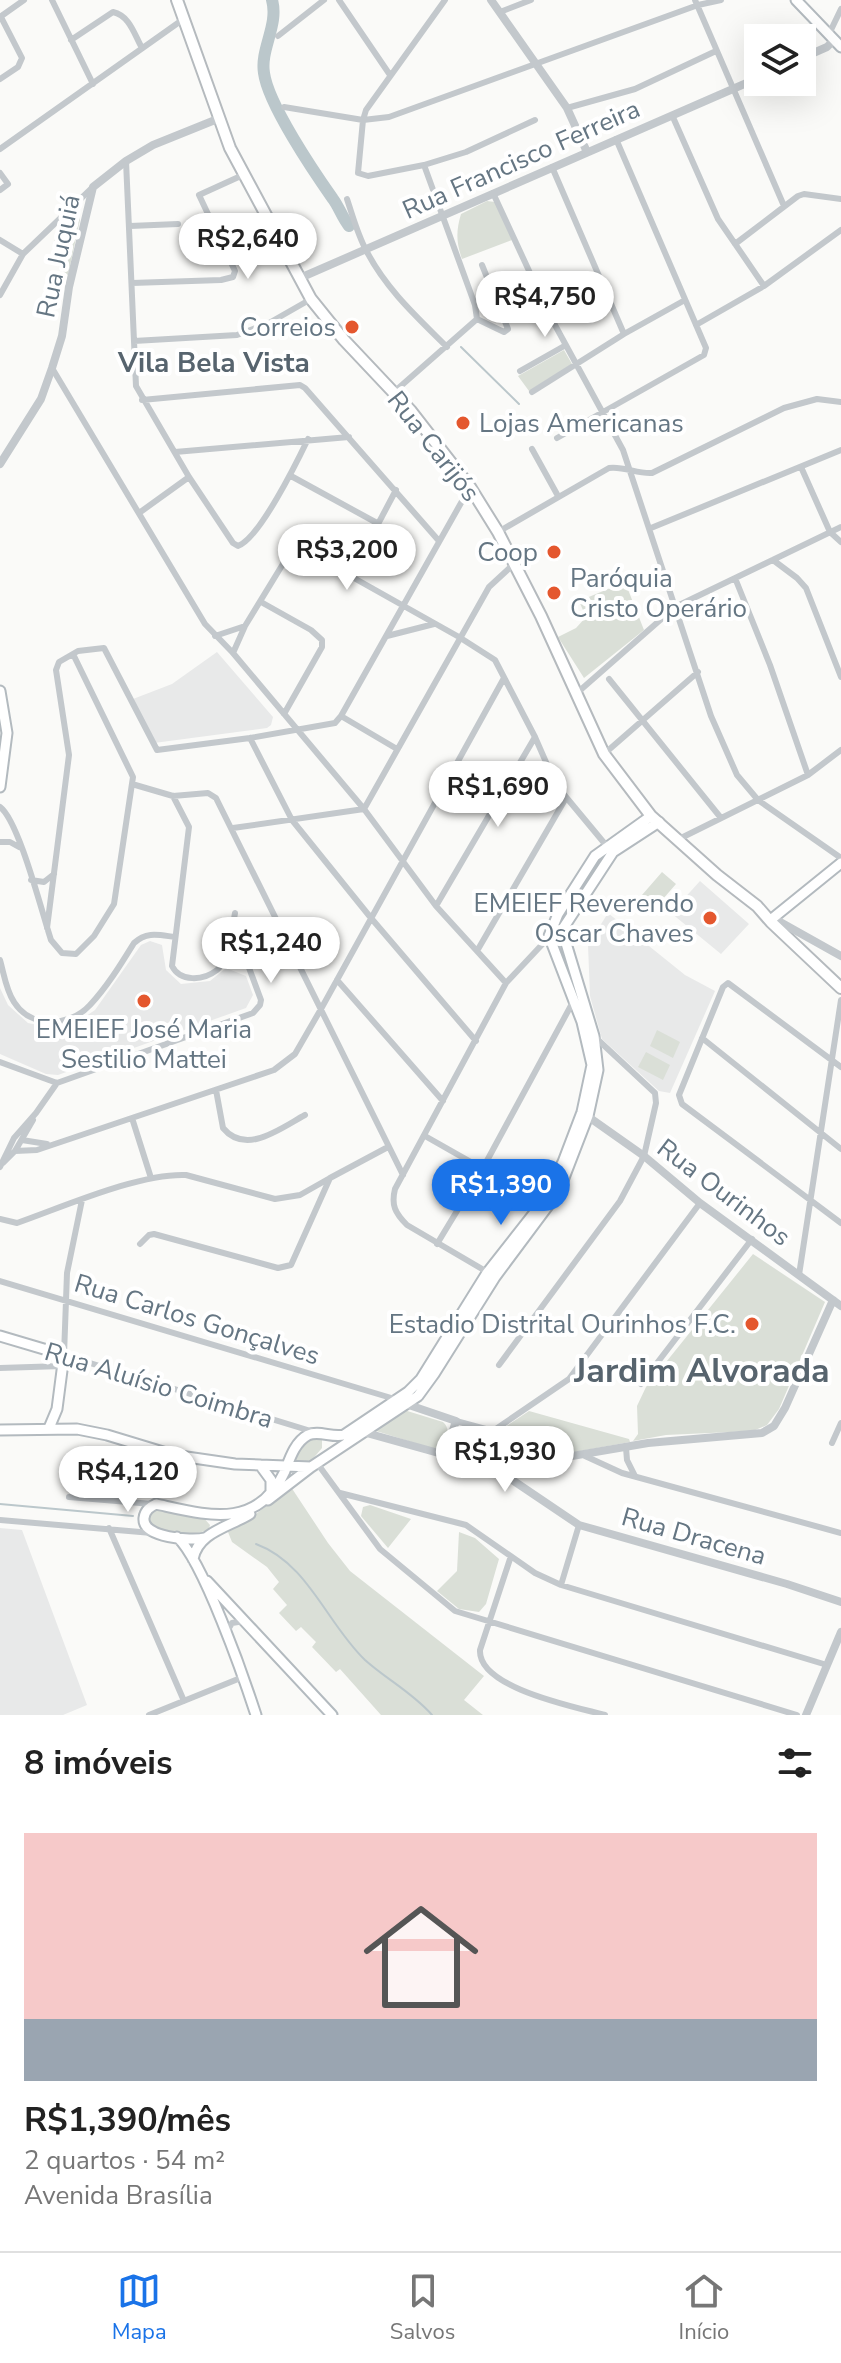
<!DOCTYPE html>
<html lang="pt">
<head>
<meta charset="utf-8">
<style>
	body { margin:0; font-family:"Nunito Sans",sans-serif; background:#f6f6f6; color:#222; height:100vh; display:flex; flex-direction:column; font-size:30px; white-space:nowrap }
	* { box-sizing:border-box; margin:0 }
	p { font-size:26px; color:#767676 }
	.icon { flex:none; width:44px; height:44px; fill:none; stroke:currentColor; stroke-width:2; stroke-linecap:round; stroke-linejoin:round }
	.map { position:relative; height:1715px; overflow:hidden }
	.sheet { display:flex; flex-direction:column; background:#fff; flex:1 }
	.sheet>* { flex:none }
	.controls { position:absolute; left:744px; top:24px; display:grid; gap:16px }
	.controls a { display:grid; place-items:center; width:72px; height:72px; border-radius:0px; background:#fff; box-shadow:0 8px 32px #0002; font-size:40px }
	.price { position:absolute; translate:-50% -68px; padding:0 18px; border-radius:28px; background:#fff; color:#222; font-size:26px; line-height:52px; filter:drop-shadow(0 2px 4px #0008) }
	.price::after { content:''; position:absolute; left:50%; top:48px; width:24px; height:18px; margin-left:-12px; background:inherit; clip-path:polygon(0 0,100% 0,50% 100%) }
	.price.active { background:#1a73e8; color:#fff }
	ul { padding:0; list-style:none }
	li { display:grid; align-content:center; gap:16px; height:424px; padding:0 24px }
	li span { display:grid; place-items:center; height:248px; border-radius:0px; color:#555 }
	li>.icon { margin-inline-start:auto }
	span .icon { width:144px; height:144px; fill:#fffc; stroke-width:1 }
	li b { font-size:34px }
	h2 { display:flex; justify-content:space-between; align-items:center; height:96px; padding:0 24px; font-size:34px }
	.tabs { display:flex; justify-content:space-around; align-items:center; height:112px; border-top:2px solid #e0e0e0; background:#fff; font-size:22px; color:#767676 }
	.tabs a { display:grid; justify-items:center; gap:4px }
	.tabs .active { color:#1a73e8 }
	.map>svg:first-child { display:block }
	.built { fill:#e8e9e9 }
	.green { fill:#dadfd7 }
	.lines { fill:none; stroke-linecap:round; stroke-linejoin:round }
	.stream { stroke:#bbc7cb; stroke-width:2 }
	.river { stroke:#bbc7cb; stroke-width:12 }
	.secondary-casing { stroke:#b3babf; stroke-width:13 }
	.primary-casing { stroke:#b5babe; stroke-width:14 }
	.minor { stroke:#c3c8cc; stroke-width:6 }
	.tertiary { stroke:#c3c8cc; stroke-width:8 }
	.secondary { stroke:#fff; stroke-width:9 }
	.primary { stroke:#fff; stroke-width:10 }
	.poi-dot { fill:#e4572e; stroke:#fff; stroke-width:3 }
	.labels { text-anchor:middle; stroke-width:8; stroke-linejoin:round; paint-order:stroke }
	.street-label { font-size:26px; fill:#657683; stroke:#fff }
	.poi-label { font-size:26px; fill:#657683; stroke:#fff; text-anchor:end }
	.neighbourhood-label { font-size:28px; font-weight:bold; fill:#57646e; stroke:#fff }
	.district-label { font-size:34px; font-weight:bold; fill:#57646e; stroke:#fff }
</style>
</head>
<body>
<div class="map">
<svg width="841" height="1715" viewBox="0 0 841 1715">
	<rect width="100%" height="100%" fill="#fafaf8"/>
	<path class="built" d="M 217,652 L 273,717 L 271,725 L 267,728 L 154,743 L 133,699 L 172,684 Z
		M 700,881 L 749,924 L 721,954 L 671,913 Z
		M 608,913 L 685,975 L 715,991 L 670,1093 L 659,1091 L 602,1039 L 590,996 L 588,945 Z
		M 150,941 L 162,945 L 166,970 L 181,984 L 210,981 L 226,968 L 246,976 L 253,995 L 246,1008 L 58,1075 L 46,1074 L 0,1054 L 0,988 L 8,1005 L 28,1023 L 53,1028 L 73,1025 L 95,1010 L 141,945 Z
		M 0,1528 L 22,1530 L 87,1705 L 63,1715 L 0,1715 Z"/>
	<path class="green" d="M 487,201 L 495,202 L 512,240 L 462,259 C 456,242 456,231 461,214 Z
		M 74,214 L 78,215 L 80,220 L 68,275 C 43,258 53,230 74,214 Z
		M 564,350 L 572,364 L 529,391 L 518,376 Z
		M 625,582 L 644,630 L 584,678 L 558,637 L 576,628 L 586,617 L 579,601 Z
		M 662,872 L 676,884 L 656,907 L 642,895 Z
		M 657,1030 L 680,1042 L 673,1058 L 650,1046 Z
		M 646,1052 L 670,1065 L 663,1080 L 638,1067 Z
		M 753,1254 L 825,1302 L 779,1409 L 767,1425 L 753,1431 L 666,1435 L 633,1441 L 638,1434 L 637,1406 L 646,1387 Z
		M 404,1410 L 443,1422 C 451,1429 447,1438 443,1447 L 434,1449 L 373,1430 Z
		M 529,1411 L 629,1439 L 630,1442 L 502,1465 L 460,1454 L 453,1449 L 452,1443 L 459,1430 L 493,1435 Z
		M 310,1437 L 317,1437 L 322,1440 L 322,1448 L 311,1461 L 296,1463 L 294,1457 Z
		M 291,1487 L 328,1543 L 350,1571 L 484,1676 L 464,1700 L 483,1715 L 381,1715 L 340,1669 L 336,1672 L 312,1647 L 316,1642 L 301,1627 L 296,1631 L 279,1613 L 287,1605 L 273,1589 L 279,1582 L 267,1567 L 232,1542 L 228,1532 L 247,1521 Z
		M 370,1505 L 411,1519 L 388,1548 L 361,1516 L 363,1507 Z
		M 155,1509 L 203,1517 L 210,1525 L 209,1529 C 194,1538 166,1534 151,1526 L 149,1516 L 151,1511 Z
		M 459,1532 L 475,1538 L 499,1559 L 486,1604 L 479,1612 L 459,1609 L 437,1591 L 457,1571 Z"/>
	<g class="lines">
		<path class="stream" d="M 461,347 L 519,404
			M 0,1504 L 133,1516
			M 256,1544 C 308,1563 327,1624 365,1660 C 386,1679 413,1693 432,1715"/>
		<path class="river" d="M 272,0 C 279,25 260,49 264,73 C 268,104 314,172 333,199 C 339,207 342,217 349,226"/>
		<defs>
			<path id="secondary" d="M 796,0 L 841,47
				M 0,691 L 7,733 L 0,787
				M 773,918 L 841,863
				M 0,1336 L 64,1355 L 57,1409 L 49,1428
				M 0,1430 L 77,1429 L 107,1435 L 173,1455 L 235,1464 L 311,1467
				M 260,1465 L 271,1480 L 271,1491
				M 268,1500 L 311,1467 L 418,1396 L 434,1374 L 495,1277 L 559,1191 L 588,1116 L 598,1070 L 594,1036 L 562,930 L 613,852 L 659,822
				M 177,1537 C 203,1560 244,1678 256,1715
				M 205,1538 C 191,1541 142,1538 144,1518 C 145,1510 150,1507 156,1504 C 207,1515 257,1531 285,1471 C 290,1458 295,1442 308,1435 C 319,1430 332,1438 344,1435 L 408,1392 L 421,1379 L 487,1273 L 542,1203 L 563,1162 L 582,1112 L 592,1065 L 582,1022 L 549,936 L 558,914 L 595,856 L 651,816
				M 193,1559 C 198,1532 229,1527 250,1514
				M 207,1581 L 332,1715"/>
			<path id="primary" d="M 177,0 L 230,148 L 311,299 L 344,340 L 411,411 L 470,487 L 498,532 L 541,616 L 604,754 L 651,816 L 717,875 L 757,906 L 771,922 L 841,988"/>
		</defs>
		<use href="#secondary" class="secondary-casing"/>
		<use href="#primary" class="primary-casing"/>
		<path class="minor" d="M 52,0 L 93,84
			M 339,0 L 390,75
			M 445,0 L 366,110 L 363,120 L 358,173 L 368,176 L 424,165 L 466,152 L 535,120
			M 695,0 L 784,206
			M 500,12 L 531,0
			M 0,17 L 24,0
			M 829,34 L 841,9
			M 278,36 L 324,0
			M 71,40 L 113,12 C 130,16 134,34 142,48
			M 0,79 L 18,67 L 22,58 L 1,17
			M 284,107 L 363,120 L 389,117 L 698,5 L 721,0
			M 567,108 L 635,89 L 716,51
			M 672,115 L 718,219 L 764,286
			M 0,149 L 185,18
			M 126,161 L 136,386 L 189,477 L 233,543 L 238,546 C 259,539 297,462 308,439
			M 552,167 L 624,334
			M 0,173 L 8,184 L 0,190
			M 493,193 L 549,314 L 623,450 L 711,716 L 737,775 L 758,800 L 841,858
			M 347,199 C 353,217 358,236 367,252 C 387,290 417,317 447,347
			M 130,226 L 178,224
			M 0,240 L 23,254
			M 735,244 L 798,196 L 804,194 L 841,199
			M 132,283 L 221,280 L 233,277 L 235,271 L 199,195 L 243,175
			M 0,295 L 23,254 L 93,187
			M 477,319 L 504,332 L 508,329 L 482,265
			M 696,325 L 764,286 L 841,230
			M 134,341 L 237,335 L 269,323 L 311,299
			M 52,368 L 205,624 L 233,653 L 364,809 L 436,906 L 506,983
			M 520,371 L 566,345
			M 394,392 L 477,319 L 475,305 L 424,165
			M 532,392 L 624,334 L 685,300
			M 142,400 L 300,385 L 305,388 L 439,541
			M 557,438 L 704,355 L 706,348 L 703,341 L 616,139
			M 532,449 L 558,496
			M 175,452 L 349,437
			M 801,467 L 830,532 L 841,542
			M 291,476 L 377,523
			M 139,513 L 189,477
			M 651,528 L 841,450
			M 498,532 L 609,468 C 624,466 637,474 652,473 L 784,408 L 817,399 L 841,402
			M 773,560 L 797,578 L 806,588 L 841,677
			M 350,577 L 396,490
			M 735,578 L 770,665 L 808,775
			M 261,602 L 311,630 L 322,640 L 322,647 L 284,714
			M 215,636 L 245,626
			M 387,636 L 434,624
			M 233,653 L 245,626 L 289,554 L 302,550 L 313,555 L 459,637 L 495,660 L 535,737 L 556,785 L 610,850
			M 609,679 L 721,818
			M 577,693 L 675,607 L 841,527
			M 341,716 L 397,749
			M 250,738 L 292,820 L 371,918 L 476,1041
			M 604,754 L 698,672
			M 132,784 L 173,796 L 208,793 L 216,798 L 403,1175
			M 173,796 L 189,827 L 172,966 C 180,982 203,981 217,970 C 222,966 224,959 229,955 C 241,945 268,937 283,930
			M 0,807 C 19,821 42,913 51,940 L 62,953 L 76,954 L 94,936 L 114,904 L 133,777 L 73,654
			M 233,828 L 364,809 L 489,587 L 514,564
			M 679,839 L 808,775 L 841,750
			M 0,842 L 10,842 L 19,847
			M 31,880 L 44,882 L 54,874
			M 436,906 L 535,737
			M 47,928 L 69,755 L 56,670 L 59,662 L 78,651 L 104,648 L 157,750 L 250,738 L 335,723 L 341,716 L 470,487
			M 477,951 L 566,798
			M 228,955 L 235,913
			M 0,960 C 4,974 6,990 14,1002 C 31,1029 70,1027 90,1005 C 107,987 121,964 134,943 C 147,931 159,935 175,937
			M 337,980 L 443,1101
			M 702,1038 L 841,1149
			M 0,1062 L 57,1083 L 253,1013 L 260,1005 L 261,1000 L 242,949
			M 841,1067 L 728,983 L 723,987 L 679,1095 L 682,1104 L 841,1223
			M 216,1090 L 223,1128 C 246,1156 281,1128 305,1115
			M 132,1118 L 151,1178
			M 425,1136 L 543,1203
			M 22,1140 L 47,1144
			M 15,1151 L 37,1150 L 274,1070 L 295,1054 L 321,1009 L 504,678
			M 3,1163 L 15,1151 L 33,1120
			M 0,1167 L 14,1138 L 36,1113 L 57,1083
			M 82,1200 L 67,1273 L 64,1355 L 314,1432
			M 0,1219 L 17,1223 C 63,1207 139,1173 186,1175 L 275,1199 L 300,1195 L 330,1178
			M 140,1244 L 149,1235 L 154,1234 L 278,1268 L 291,1265 L 330,1178 L 388,1147
			M 437,1244 L 483,1168 L 574,1000
			M 489,1273 L 407,1225 C 395,1213 391,1205 395,1189 L 506,983 L 551,935
			M 799,1275 L 841,1000
			M 0,1281 L 398,1400
			M 499,1365 L 620,1201 L 644,1156 L 656,1103 L 655,1093 L 596,1038
			M 0,1368 L 62,1366
			M 641,1384 L 752,1239
			M 456,1421 L 493,1431 L 569,1379 L 700,1203
			M 832,1443 L 841,1423
			M 626,1448 L 627,1460 L 635,1476
			M 585,1456 L 622,1473 L 841,1533
			M 317,1463 L 380,1549 L 455,1611 L 797,1715
			M 340,1493 L 466,1525 L 535,1573 L 561,1585 L 827,1665
			M 69,1497 L 152,1504
			M 0,1520 L 152,1533
			M 109,1528 L 184,1701
			M 511,1556 L 480,1650 C 478,1688 576,1707 605,1715
			M 561,1585 L 579,1525
			M 226,1633 L 232,1623 L 244,1621
			M 149,1715 L 243,1677"/>
		<path class="tertiary" d="M 491,0 L 567,108 L 587,152
			M 802,58 L 827,47 L 834,40
			M 300,278 L 758,78
			M 0,464 L 41,399 L 52,368 L 62,336 L 69,287 L 93,187 L 126,161 L 153,145 L 220,118
			M 771,922 L 773,918 L 841,956
			M 583,1113 L 644,1156 L 700,1203 L 841,1306
			M 403,1403 L 456,1421 L 445,1455
			M 363,1432 L 496,1469 L 579,1525 L 787,1584 L 841,1602
			M 496,1469 L 648,1443 L 762,1433 L 774,1426 L 785,1408 L 833,1300
			M 806,1715 L 841,1632"/>
		<use href="#secondary" class="secondary"/>
		<use href="#primary" class="primary"/>
	</g>
	<g class="poi-dot">
		<circle cx="352" cy="327" r="8"/>
		<circle cx="463" cy="423" r="8"/>
		<circle cx="554" cy="552" r="8"/>
		<circle cx="554" cy="593" r="8"/>
		<circle cx="710" cy="918" r="8"/>
		<circle cx="144" cy="1001" r="8"/>
		<circle cx="752" cy="1324" r="8"/>
	</g>
	<g class="labels">
		<g class="street-label">
			<text transform="translate(521 159) rotate(-24)" y="9">Rua Francisco Ferreira</text>
			<text transform="translate(58 256) rotate(-78)" y="9">Rua Juquiá</text>
			<text transform="translate(434 446) rotate(52)" y="9">Rua Carijós</text>
			<text transform="translate(724 1192) rotate(37)" y="9">Rua Ourinhos</text>
			<text transform="translate(197 1319) rotate(17)" y="9">Rua Carlos Gonçalves</text>
			<text transform="translate(159 1385) rotate(17)" y="9">Rua Aluísio Coimbra</text>
			<text transform="translate(694 1536) rotate(16)" y="9">Rua Dracena</text>
		</g>
		<g class="poi-label">
			<text x="336" y="336">Correios</text>
			<text x="479" y="432" text-anchor="start">Lojas Americanas</text>
			<text x="538" y="561">Coop</text>
			<text x="570" y="587" text-anchor="start">Paróquia<tspan x="570" dy="30">Cristo Operário</tspan></text>
			<text x="694" y="912">EMEIEF Reverendo<tspan x="694" dy="30">Oscar Chaves</tspan></text>
			<text x="144" y="1038" text-anchor="middle">EMEIEF José Maria<tspan x="144" dy="30">Sestilio Mattei</tspan></text>
			<text x="736" y="1333">Estadio Distrital Ourinhos F.C.</text>
		</g>
		<g class="neighbourhood-label">
			<text x="214" y="372">Vila Bela Vista</text>
		</g>
		<g class="district-label">
			<text x="702" y="1382">Jardim Alvorada</text>
		</g>
	</g>
</svg>
<div class="controls">
<a><svg class="icon" aria-label="layers" viewBox="0 0 24 24"><path d="M12 4l9 5-9 5-9-5zM3 14l9 5 9-5"/></svg></a>
</div>
<b class="price" style="left:248px;top:281px">R$2,640</b>
<b class="price" style="left:545px;top:339px">R$4,750</b>
<b class="price" style="left:347px;top:592px">R$3,200</b>
<b class="price" style="left:498px;top:829px">R$1,690</b>
<b class="price" style="left:271px;top:985px">R$1,240</b>
<b class="price active" style="left:501px;top:1227px">R$1,390</b>
<b class="price" style="left:505px;top:1494px">R$1,930</b>
<b class="price" style="left:128px;top:1514px">R$4,120</b>
</div>
<section class="sheet">
<h2>8 imóveis<svg class="icon" aria-label="filters" viewBox="0 0 24 24"><path d="M4 7h16M4 17h16"/><circle cx="9" cy="7" r="2"/><circle cx="15" cy="17" r="2"/></svg></h2>
<ul>
<li><span style="background:linear-gradient(#f6c9c9 75%,#9aa5b1 0)"><svg class="icon" aria-label="home" viewBox="0 0 24 24"><path d="M3 11l9-7 9 7M6 9v11h12V9"/></svg></span><div><b>R$1,390/mês</b><p>2 quartos · 54 m²</p><p>Avenida Brasília</p></div></li>
</ul>
</section>
<nav class="tabs">
<a class="active"><svg class="icon" aria-label="map" viewBox="0 0 24 24"><path d="M3 6l6-2 6 2 6-2v14l-6 2-6-2-6 2zM9 4v14M15 6v14"/></svg>Mapa</a>
<a><svg class="icon" aria-label="saved" viewBox="0 0 24 24"><path d="M7 4h10v16l-5-4-5 4z"/></svg>Salvos</a>
<a><svg class="icon" aria-label="home" viewBox="0 0 24 24"><path d="M3 11l9-7 9 7M6 9v11h12V9"/></svg>Início</a>
</nav>
</body>
</html>
